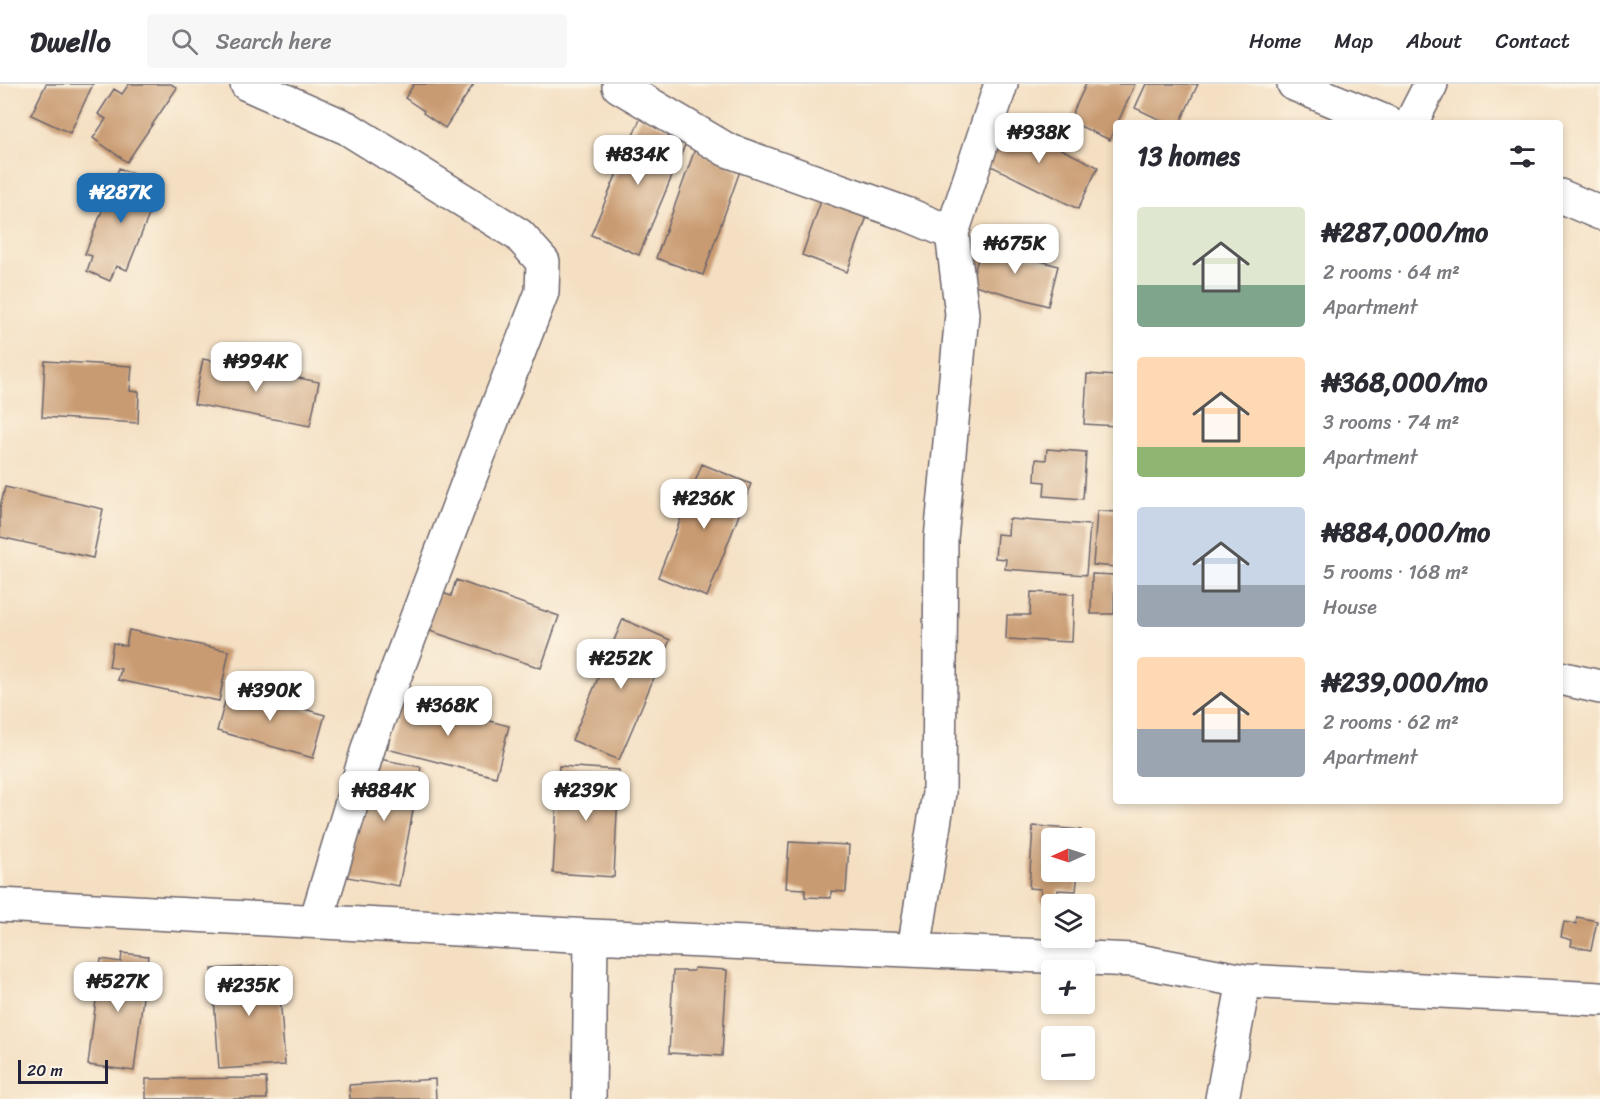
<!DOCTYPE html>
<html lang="en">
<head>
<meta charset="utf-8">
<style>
	body { margin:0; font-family:Sriracha,sans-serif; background:#f7f7f7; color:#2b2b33; height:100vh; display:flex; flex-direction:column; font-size:22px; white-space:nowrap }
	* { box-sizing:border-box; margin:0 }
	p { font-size:20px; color:#7c7c81 }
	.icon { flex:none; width:33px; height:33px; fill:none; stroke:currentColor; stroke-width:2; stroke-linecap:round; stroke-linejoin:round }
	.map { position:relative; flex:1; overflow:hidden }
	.panel { position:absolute; left:1113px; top:36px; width:450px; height:684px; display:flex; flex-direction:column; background:#fff; border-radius:6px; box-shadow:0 3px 9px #0003 }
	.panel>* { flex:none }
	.needle { width:39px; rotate:267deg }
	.buttons { position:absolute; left:1041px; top:744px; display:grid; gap:12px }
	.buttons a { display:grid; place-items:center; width:54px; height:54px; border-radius:6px; background:#fff; box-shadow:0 3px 9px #0003; font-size:30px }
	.scale { position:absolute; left:18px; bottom:15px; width:90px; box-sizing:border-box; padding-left:6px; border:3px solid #22223b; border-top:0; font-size:16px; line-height:21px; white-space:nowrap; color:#22223b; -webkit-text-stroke:4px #fcf5e5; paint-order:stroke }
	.price { position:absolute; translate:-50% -51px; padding:0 14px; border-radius:12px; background:#fff; color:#222; font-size:20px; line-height:39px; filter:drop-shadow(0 2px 3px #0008) }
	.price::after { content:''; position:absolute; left:50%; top:36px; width:18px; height:14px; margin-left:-9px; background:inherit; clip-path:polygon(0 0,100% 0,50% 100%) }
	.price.active { background:#1f6fb2; color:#fff }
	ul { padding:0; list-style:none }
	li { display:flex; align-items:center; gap:18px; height:150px; padding:0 24px }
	li span { display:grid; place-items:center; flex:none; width:168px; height:120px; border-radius:6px; color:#555 }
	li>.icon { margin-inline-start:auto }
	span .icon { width:72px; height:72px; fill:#fffc; stroke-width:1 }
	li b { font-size:26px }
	h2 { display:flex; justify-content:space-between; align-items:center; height:72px; padding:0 24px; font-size:26px }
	header { display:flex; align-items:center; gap:36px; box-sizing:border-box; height:84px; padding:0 30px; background:#fff; border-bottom:2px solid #e1e1e2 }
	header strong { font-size:28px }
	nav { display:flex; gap:33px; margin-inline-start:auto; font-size:21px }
	.search { width:420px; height:54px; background:#f7f7f7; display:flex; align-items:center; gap:15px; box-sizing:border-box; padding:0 21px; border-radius:6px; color:#7c7c81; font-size:22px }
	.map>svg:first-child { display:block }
	.building { fill:#c99b72 }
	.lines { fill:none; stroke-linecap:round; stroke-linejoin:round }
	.minor-casing { stroke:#6c646a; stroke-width:36 }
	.minor { stroke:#fff; stroke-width:33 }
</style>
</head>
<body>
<header>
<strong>Dwello</strong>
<div class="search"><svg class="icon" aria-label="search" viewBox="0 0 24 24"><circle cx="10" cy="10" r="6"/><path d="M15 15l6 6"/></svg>Search here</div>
<nav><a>Home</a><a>Map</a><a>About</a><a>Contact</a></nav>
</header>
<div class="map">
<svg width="1600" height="1015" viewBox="0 0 1600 1015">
	<rect width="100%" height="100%" fill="#fcf5e5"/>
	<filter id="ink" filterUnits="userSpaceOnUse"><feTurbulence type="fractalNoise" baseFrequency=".0167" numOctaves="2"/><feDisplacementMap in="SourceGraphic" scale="12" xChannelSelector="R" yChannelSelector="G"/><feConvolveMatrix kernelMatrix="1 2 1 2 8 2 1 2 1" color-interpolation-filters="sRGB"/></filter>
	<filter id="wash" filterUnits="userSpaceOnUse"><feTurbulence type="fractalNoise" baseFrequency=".008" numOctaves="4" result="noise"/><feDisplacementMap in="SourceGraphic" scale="24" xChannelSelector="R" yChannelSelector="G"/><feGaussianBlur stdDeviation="1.35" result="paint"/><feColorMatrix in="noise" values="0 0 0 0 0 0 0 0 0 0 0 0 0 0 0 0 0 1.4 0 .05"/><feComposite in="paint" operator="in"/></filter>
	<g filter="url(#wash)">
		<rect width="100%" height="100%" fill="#f4dfc2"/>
		<g id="blocks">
			<path class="building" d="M 46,0 L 93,0 L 70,49 L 31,31 Z
				M 129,0 L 171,0 L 177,4 L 127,78 L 93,54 L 106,35 L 98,30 L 114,5 L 122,10 Z
				M 414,0 L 474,0 L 445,44 L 423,29 L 424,27 L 405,14 Z
				M 1086,0 L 1135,0 L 1110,56 L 1069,37 Z
				M 1146,0 L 1198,0 L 1180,39 L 1167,39 L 1135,24 Z
				M 641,33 L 671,46 L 668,53 L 685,61 L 639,171 L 591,151 L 617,89 L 605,83 L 614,62 L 626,67 Z
				M 999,35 L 1098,83 L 1078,125 L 979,76 Z
				M 695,65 L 740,87 L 703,191 L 656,174 Z
				M 119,84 L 161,101 L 127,186 L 116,182 L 110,197 L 87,187 L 92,172 L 85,170 Z
				M 821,117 L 869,127 L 847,188 L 802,171 Z
				M 982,160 L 1058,182 L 1048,222 L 971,200 Z
				M 203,275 L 319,298 L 310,342 L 194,320 Z
				M 45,277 L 132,282 L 130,307 L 139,308 L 138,339 L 42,333 Z
				M 1087,290 L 1116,292 L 1116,342 L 1084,340 Z
				M 1047,365 L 1086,368 L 1083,415 L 1044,412 L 1045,398 L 1035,397 L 1036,375 L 1046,376 Z
				M 702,380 L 751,400 L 707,513 L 658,493 Z
				M 5,403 L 103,425 L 93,474 L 0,453 L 0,423 Z
				M 1097,427 L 1116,428 L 1116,483 L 1093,481 Z
				M 1009,435 L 1090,441 L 1086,491 L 1005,485 L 1006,475 L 995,474 L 997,450 L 1008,451 Z
				M 1092,490 L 1115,491 L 1114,530 L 1091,530 Z
				M 456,496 L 559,532 L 541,584 L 427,546 L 440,508 L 451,512 Z
				M 1031,508 L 1074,510 L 1072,558 L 1006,555 L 1007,531 L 1030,531 Z
				M 623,535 L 670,556 L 619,676 L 572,656 Z
				M 129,546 L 229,567 L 219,617 L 118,596 L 121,585 L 109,583 L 113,559 L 126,562 Z
				M 230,599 L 267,609 L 266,614 L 325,631 L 313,674 L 217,647 Z
				M 400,614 L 509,642 L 496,693 L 387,665 Z
				M 369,673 L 421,683 L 399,802 L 347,793 Z
				M 559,682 L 619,686 L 614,793 L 553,789 Z
				M 1033,742 L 1081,746 L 1080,754 L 1052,754 L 1052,788 L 1078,788 L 1076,807 L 1058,806 L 1057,819 L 1040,818 L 1041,805 L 1029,804 Z
				M 789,758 L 849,761 L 846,808 L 831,807 L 831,814 L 805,813 L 805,805 L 786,804 Z
				M 1577,833 L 1597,837 L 1591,866 L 1571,862 L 1572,856 L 1561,853 L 1564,838 L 1576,840 Z
				M 122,869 L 148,872 L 134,987 L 88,981 L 101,875 L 121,878 Z
				M 278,881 L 285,981 L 219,985 L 212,885 Z
				M 694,884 L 727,886 L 722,972 L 669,969 L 673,887 L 693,887 Z
				M 266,994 L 267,1015 L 146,1015 L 146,995 Z
				M 435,995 L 436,1015 L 350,1015 L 349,1001 Z"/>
		</g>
	</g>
	<g filter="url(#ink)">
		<use href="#blocks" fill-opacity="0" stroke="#6c646a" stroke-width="1.5"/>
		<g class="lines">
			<defs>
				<path id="minor" d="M 247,0 L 347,44 L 519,151 L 543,178 L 542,208 L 467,401 L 371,655 L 316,837
					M 1294,0 L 1388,39
					M 619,2 L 727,66 L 909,131 L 952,149 L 962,230 L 941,455 L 939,709 L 914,866
					M 1411,39 L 1431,0
					M 1560,112 L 1600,129
					M 952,149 L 1001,0
					M 1560,594 L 1600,603
					M 0,821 L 591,852 L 1133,876 L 1244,897
					M 589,1015 L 591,852
					M 1222,1015 L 1244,897 L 1600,915"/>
			</defs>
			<use href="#minor" class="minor-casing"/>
			<use href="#minor" class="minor"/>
		</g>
	</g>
</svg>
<div class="buttons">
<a><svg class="needle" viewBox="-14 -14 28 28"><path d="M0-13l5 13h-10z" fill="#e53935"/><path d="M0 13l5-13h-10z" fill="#7c7c81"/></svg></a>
<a><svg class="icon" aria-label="layers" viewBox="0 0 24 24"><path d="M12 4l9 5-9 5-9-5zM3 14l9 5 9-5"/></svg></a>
<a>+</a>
<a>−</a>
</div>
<div class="scale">20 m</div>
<b class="price" style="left:1039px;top:80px">₦938K</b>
<b class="price" style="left:638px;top:102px">₦834K</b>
<b class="price active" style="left:121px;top:140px">₦287K</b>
<b class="price" style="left:1015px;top:191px">₦675K</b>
<b class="price" style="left:256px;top:309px">₦994K</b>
<b class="price" style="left:704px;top:446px">₦236K</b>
<b class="price" style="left:621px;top:606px">₦252K</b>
<b class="price" style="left:270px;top:638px">₦390K</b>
<b class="price" style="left:448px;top:653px">₦368K</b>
<b class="price" style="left:384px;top:738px">₦884K</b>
<b class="price" style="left:586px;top:738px">₦239K</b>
<b class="price" style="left:118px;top:929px">₦527K</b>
<b class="price" style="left:249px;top:933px">₦235K</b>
<section class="panel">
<h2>13 homes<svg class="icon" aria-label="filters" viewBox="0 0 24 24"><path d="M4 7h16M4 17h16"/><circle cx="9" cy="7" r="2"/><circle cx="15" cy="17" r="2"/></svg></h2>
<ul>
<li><span style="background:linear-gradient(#dfe7d0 65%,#7fa58c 0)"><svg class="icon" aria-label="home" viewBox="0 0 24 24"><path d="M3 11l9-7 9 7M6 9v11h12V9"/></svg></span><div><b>₦287,000/mo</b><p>2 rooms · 64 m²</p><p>Apartment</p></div></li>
<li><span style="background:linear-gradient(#ffd9b3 75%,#8fb573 0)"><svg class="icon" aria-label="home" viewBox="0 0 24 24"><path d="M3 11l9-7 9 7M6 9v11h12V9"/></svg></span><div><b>₦368,000/mo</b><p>3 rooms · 74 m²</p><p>Apartment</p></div></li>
<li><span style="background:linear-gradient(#c9d6e8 65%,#9aa5b1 0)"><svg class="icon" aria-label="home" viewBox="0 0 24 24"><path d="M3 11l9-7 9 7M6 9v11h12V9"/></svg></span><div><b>₦884,000/mo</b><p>5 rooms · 168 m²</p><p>House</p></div></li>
<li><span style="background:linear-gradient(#ffd9b3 60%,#9aa5b1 0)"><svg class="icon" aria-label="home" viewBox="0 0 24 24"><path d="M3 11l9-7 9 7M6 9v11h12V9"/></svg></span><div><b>₦239,000/mo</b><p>2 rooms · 62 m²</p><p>Apartment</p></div></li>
</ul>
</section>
</div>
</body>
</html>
